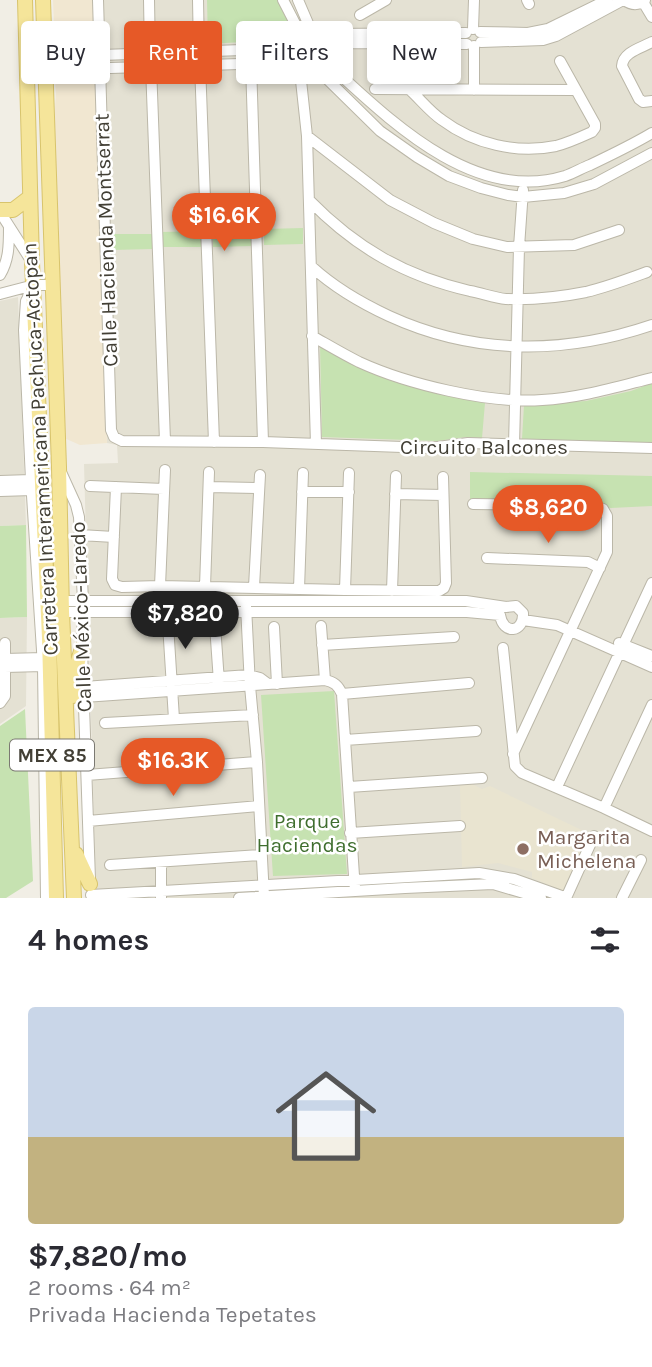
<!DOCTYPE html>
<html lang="en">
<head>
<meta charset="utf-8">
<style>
	body { margin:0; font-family:Karla,sans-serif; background:#f7f7f7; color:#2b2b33; height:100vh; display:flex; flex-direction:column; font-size:26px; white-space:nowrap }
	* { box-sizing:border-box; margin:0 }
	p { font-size:23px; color:#7c7c81 }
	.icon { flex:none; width:38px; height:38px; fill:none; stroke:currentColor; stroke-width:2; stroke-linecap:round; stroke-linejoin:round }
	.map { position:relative; height:898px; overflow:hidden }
	.sheet { display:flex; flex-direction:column; background:#fff; flex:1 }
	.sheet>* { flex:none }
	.banner { position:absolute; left:21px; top:21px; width:611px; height:63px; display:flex; gap:14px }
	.price { position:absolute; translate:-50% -60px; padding:0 16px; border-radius:24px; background:#e65927; color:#fff; font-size:23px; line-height:46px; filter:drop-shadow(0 2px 4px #0008) }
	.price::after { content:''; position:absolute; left:50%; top:42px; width:21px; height:16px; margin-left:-10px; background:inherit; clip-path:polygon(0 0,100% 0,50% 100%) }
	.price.active { background:#222; color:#fff }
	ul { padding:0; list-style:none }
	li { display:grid; align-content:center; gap:14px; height:371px; padding:0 28px }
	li+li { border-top:2px solid #e1e1e2 }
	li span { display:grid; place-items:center; height:217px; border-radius:7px; color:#555 }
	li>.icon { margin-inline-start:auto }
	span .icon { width:126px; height:126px; fill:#fffc; stroke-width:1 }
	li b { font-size:30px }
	h2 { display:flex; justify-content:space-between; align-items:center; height:84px; padding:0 28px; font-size:30px }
	.chip { padding:0 24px; border-radius:7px; background:#fff; box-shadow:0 4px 10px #0003; font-size:24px; line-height:63px }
	.chip.active { background:#e65927; color:#fff }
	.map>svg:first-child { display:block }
	.residential { fill:#e4e1d3 }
	.commercial { fill:#f1e7d1 }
	.education { fill:#e9e4d0 }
	.green { fill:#c6e2b1 }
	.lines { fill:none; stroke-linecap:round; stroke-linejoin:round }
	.minor-casing { stroke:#bbb7a8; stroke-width:12 }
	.major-casing { stroke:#d8c46c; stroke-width:16 }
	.minor { stroke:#fff; stroke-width:10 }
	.major { stroke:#f5e59a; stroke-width:14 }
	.education-dot { fill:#8d6e63; stroke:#fff; stroke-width:2.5 }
	.labels { text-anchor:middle; stroke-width:5; stroke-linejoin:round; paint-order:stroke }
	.shield { fill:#fff; stroke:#7b7972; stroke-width:2 }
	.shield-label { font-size:19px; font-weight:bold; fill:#423f35 }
	.street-label { font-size:21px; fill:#423f35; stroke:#fff }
	.park-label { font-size:21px; fill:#3f6e2e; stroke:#fff }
	.education-label { font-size:21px; fill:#785e54; stroke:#fff; text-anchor:start }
</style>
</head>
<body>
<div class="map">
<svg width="652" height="898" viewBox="0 0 652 898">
	<rect width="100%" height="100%" fill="#f1eee5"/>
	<path class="residential" d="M 96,0 L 652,0 L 652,898 L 96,898 L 84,464 L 118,463 L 117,445 L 107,443 Z
		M 18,297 L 26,525 L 0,526 L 0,301 Z
		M 27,617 L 26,706 L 0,724 L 0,618 Z"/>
	<path class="commercial" d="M 53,0 L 96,0 L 96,46 L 63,49 L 55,48 Z
		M 97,71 L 107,443 L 80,445 L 62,437 L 53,137 L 56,94 L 55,78 L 58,74 Z"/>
	<path class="education" d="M 472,784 L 482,789 L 490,786 L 592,835 L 564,891 L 532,878 L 532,872 L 498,863 L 462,867 L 460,785 Z"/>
	<path class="green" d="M 207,0 L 278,0 L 291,28 L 290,35 L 280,40 L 208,44 Z
		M 309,36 C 325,37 341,55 328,69 C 313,68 305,54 306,39 Z
		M 303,228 L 303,244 L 264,245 L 264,229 Z
		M 201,231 L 202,247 L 162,247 L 162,232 Z
		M 252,231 L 253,246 L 213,247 L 213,232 Z
		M 112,234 L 152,234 L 152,249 L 113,250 Z
		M 320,345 L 419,389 L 485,403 L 482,438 L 466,437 L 437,441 L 322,437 Z
		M 652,383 L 652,443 L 522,439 L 524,405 L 586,401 L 631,391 Z
		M 470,472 L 652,476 L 652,506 L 611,508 L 470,500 Z
		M 26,525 L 27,617 L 0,618 L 0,526 Z
		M 334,691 L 347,874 L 273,876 L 261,695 Z
		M 25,709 L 33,881 L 6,898 L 0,898 L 0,726 Z"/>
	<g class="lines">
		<defs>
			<path id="minor" d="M 98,0 L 111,430 L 114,437 L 122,441 L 263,442 L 430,448 L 468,443 L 652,448
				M 149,0 L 150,54
				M 198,0 L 199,52
				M 283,0 L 301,35
				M 298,0 L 310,28
				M 527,0 L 529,4
				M 624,0 C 631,5 638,6 645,0
				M 643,2 L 652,17
				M 360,15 L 386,0
				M 310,28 C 316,29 323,30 328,33 C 340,42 342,59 337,72 C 312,85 296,57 301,35 Z
				M 473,29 L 474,0
				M 480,32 L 528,33 L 548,29 L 607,0
				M 329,34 L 466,33
				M 481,42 L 543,40 L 556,36 L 623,0
				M 652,42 C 641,48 623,52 622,66 L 639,99 L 643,102 L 652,101
				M 336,43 L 467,44
				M 46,57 L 300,48
				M 299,62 L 307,136 L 316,444
				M 251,63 L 263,442
				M 200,64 L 214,442
				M 151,66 L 165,441
				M 46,70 L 304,62
				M 337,72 C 396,126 477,203 565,176 C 574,173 582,168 590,165 C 611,155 632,145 652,133
				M 324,76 L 380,131 L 417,157 L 449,176 L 481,188 L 508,195 L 523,197 L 564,193 L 594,184 L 652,153
				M 375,89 L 574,90
				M 410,90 C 421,100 430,112 442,120 C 474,144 517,154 556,146 C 568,143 581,137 592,132 L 595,128 L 595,124 L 560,61
				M 474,90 L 474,46
				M 307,136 L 390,200 L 434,223 L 473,239 L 507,247 L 574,245 L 619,230
				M 309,200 C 356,248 405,276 470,291 C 482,293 494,298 506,299 C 532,300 561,297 586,292 C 607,287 628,279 647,272
				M 0,212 L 32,262
				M 312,267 C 335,288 361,303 389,316 C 474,355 564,355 652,325
				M 0,275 C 9,260 9,245 9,227
				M 33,288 L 26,301 L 24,330 L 31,480 L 43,666 L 46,898
				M 0,294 L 34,285 L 52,285
				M 312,336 C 328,345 343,354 359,362 C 407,384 489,404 542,400 C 579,398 616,387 652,378
				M 514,445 L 519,247 L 523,190
				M 61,472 L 76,505 L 79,517 L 83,601 L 82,648 L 90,880
				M 0,481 L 31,480
				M 90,486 L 164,489
				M 116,487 L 112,579 L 115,585 L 122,587 L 160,586 L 345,590 L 439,591 L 444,588 L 446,583 L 443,477
				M 209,487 L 258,488
				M 0,491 L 32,490
				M 302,492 L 349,492
				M 395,494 L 443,495
				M 473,504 L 595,506 L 603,509 L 607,516 L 607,552 L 513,754
				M 80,535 L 114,537
				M 487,558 L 588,562 L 600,568
				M 160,586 L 165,470
				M 205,587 L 209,472
				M 254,587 L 260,475
				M 299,589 L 303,473
				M 345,590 L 349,473
				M 392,591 L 396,476
				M 55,601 L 466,601 L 506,607 L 516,606 L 523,613 C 524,633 503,635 500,615
				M 246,606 L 250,686 L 257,762 L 264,897
				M 55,612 L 467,612 L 500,615
				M 523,620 L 557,625 L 652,667
				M 168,624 L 174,719
				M 215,625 L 219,682
				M 321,626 L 325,680
				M 274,627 L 277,684
				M 619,643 L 652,656
				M 322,645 L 454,637
				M 503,648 L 515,766 L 522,773 L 604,808 L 652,831
				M 5,659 L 43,658
				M 5,667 L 43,666
				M 84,687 L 249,675 L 260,678 L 268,684
				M 342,694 L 469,683
				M 84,697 L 325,680 C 334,682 338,685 342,694 L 355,891
				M 0,703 L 5,696 L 5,643
				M 105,723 L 253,715
				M 345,740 L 476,731
				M 87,775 L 257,762
				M 349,787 L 482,778
				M 557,787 L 652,583
				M 604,808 L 652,705
				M 88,821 L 259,806
				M 350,833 L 460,826
				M 161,862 L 161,898
				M 110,865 L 261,855
				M 91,895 L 479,873 L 514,879 L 567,898
				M 239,898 L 405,888 L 493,884 L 541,898
				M 566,898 L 594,836
				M 622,898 L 641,860"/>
			<path id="major" d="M 25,0 L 32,262 L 49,638 L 56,898
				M 43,0 L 59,467 L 62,612 L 74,898
				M 0,210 L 13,210 L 30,197
				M 73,696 L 78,661 L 82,648
				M 76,854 L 90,884"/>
		</defs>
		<use href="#minor" class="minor-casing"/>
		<use href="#major" class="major-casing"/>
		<use href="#minor" class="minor"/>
		<use href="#major" class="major"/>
	</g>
	<circle class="education-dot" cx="523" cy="849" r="7"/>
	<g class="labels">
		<rect class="shield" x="10" y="739.5" width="84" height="31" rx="5"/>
		<g class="shield-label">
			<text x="52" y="762">MEX 85</text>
		</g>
		<g class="street-label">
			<text transform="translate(106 240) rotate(-92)" y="7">Calle Hacienda Montserrat</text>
			<text x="484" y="454">Circuito Balcones</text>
			<text transform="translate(40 449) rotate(-93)" y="7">Carretera Interamericana Pachuca-Actopan</text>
			<text transform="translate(81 617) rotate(-92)" y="7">Calle México-Laredo</text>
		</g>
		<g class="park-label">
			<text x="307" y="828">Parque<tspan x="307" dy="24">Haciendas</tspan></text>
		</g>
		<g class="education-label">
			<text x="537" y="844">Margarita<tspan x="537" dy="24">Michelena</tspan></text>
		</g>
	</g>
</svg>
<b class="price" style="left:224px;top:253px">$16.6K</b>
<b class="price" style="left:548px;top:545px">$8,620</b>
<b class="price active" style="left:185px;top:651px">$7,820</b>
<b class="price" style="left:173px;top:798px">$16.3K</b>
<div class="banner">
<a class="chip">Buy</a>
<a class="chip active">Rent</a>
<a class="chip">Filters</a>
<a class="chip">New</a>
</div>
</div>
<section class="sheet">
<h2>4 homes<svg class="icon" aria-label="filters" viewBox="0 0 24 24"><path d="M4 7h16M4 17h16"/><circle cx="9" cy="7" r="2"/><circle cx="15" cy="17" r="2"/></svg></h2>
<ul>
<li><span style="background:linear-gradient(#c9d6e8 60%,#c2b280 0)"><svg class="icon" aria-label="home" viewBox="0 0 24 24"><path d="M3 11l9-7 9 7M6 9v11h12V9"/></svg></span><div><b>$7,820/mo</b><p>2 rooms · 64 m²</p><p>Privada Hacienda Tepetates</p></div></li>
</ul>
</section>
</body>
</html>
